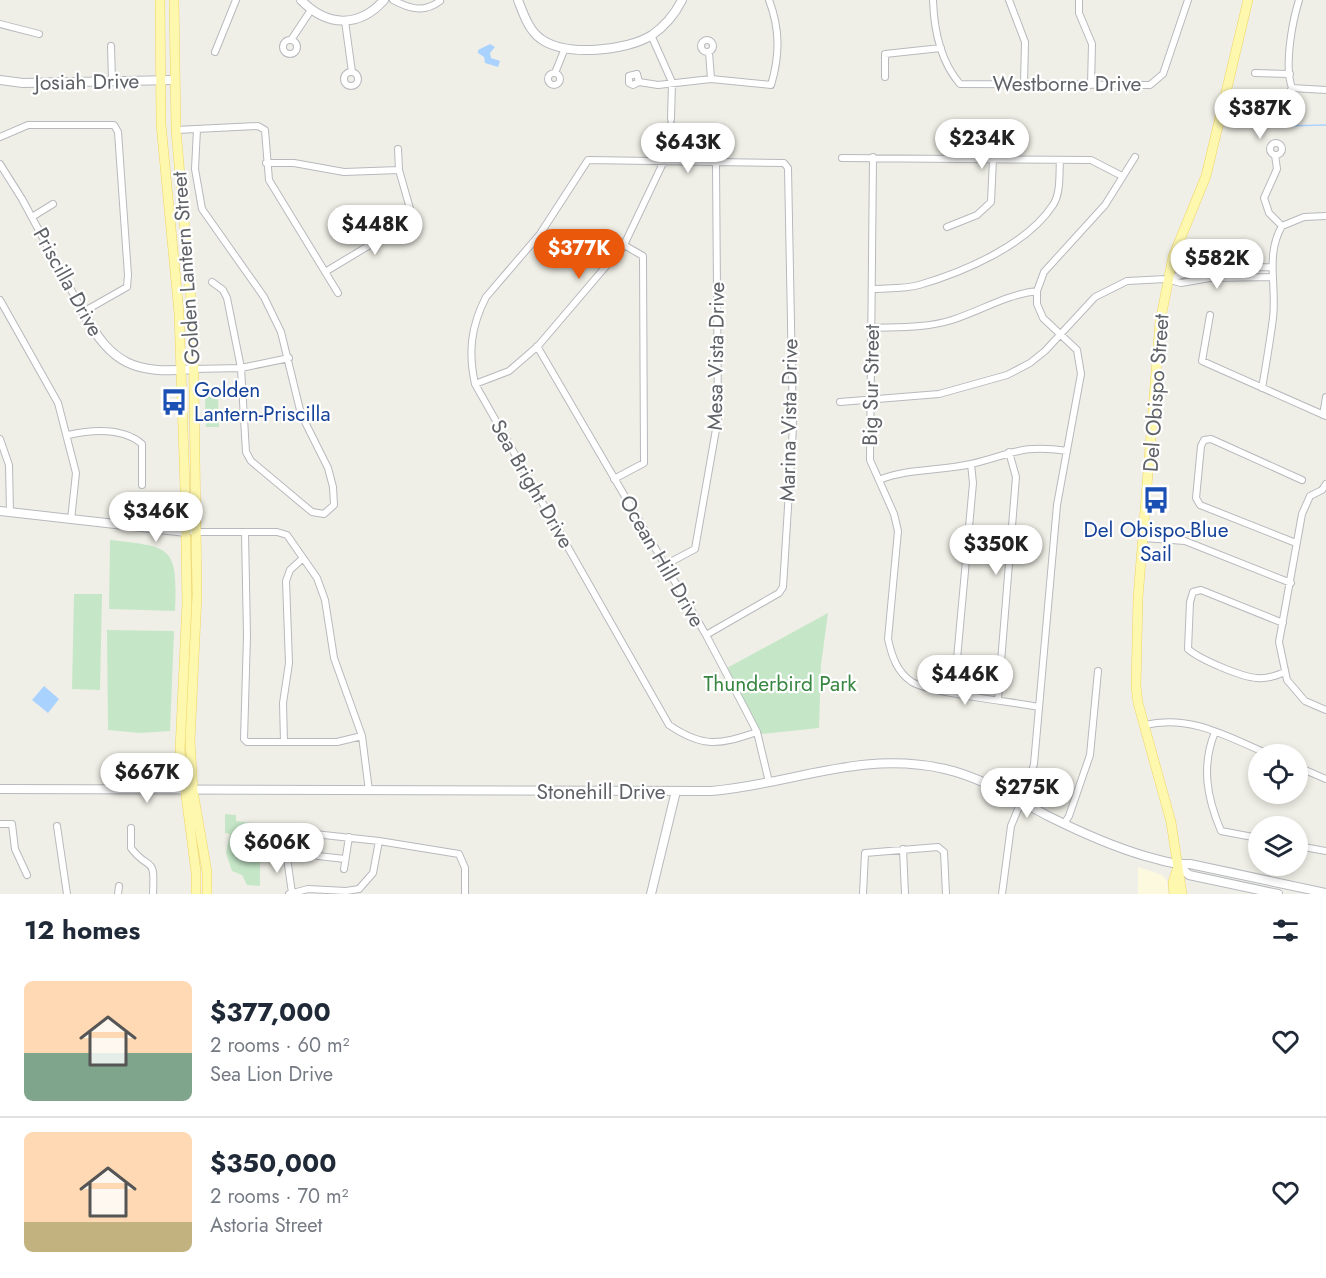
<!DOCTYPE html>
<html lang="en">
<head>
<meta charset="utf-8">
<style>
	body { margin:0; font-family:Jost,sans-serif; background:#f2f2f3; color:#1f2937; height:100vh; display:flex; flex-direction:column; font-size:22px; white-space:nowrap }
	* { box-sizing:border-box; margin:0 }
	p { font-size:20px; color:#747a83 }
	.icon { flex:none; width:33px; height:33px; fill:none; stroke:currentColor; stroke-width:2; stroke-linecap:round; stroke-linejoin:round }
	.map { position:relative; height:894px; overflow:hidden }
	.panel { display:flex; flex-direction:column; background:#fff; flex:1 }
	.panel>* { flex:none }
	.buttons { position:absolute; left:1248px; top:744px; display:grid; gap:12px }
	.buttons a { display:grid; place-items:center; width:60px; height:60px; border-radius:50%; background:#fff; box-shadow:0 3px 9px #0003; font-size:30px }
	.price { position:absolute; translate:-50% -51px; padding:0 14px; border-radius:21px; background:#fff; color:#222; font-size:20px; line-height:39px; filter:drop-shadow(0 2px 3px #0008) }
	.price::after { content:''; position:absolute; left:50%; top:36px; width:18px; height:14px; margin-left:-9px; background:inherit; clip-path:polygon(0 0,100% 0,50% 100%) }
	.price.current { background:#ea580c; color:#fff }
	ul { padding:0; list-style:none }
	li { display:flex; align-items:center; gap:18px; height:150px; padding:0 24px }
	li+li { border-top:2px solid #e0e1e3 }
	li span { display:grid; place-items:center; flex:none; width:168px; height:120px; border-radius:9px; color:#555 }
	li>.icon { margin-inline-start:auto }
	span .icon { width:72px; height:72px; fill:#fffc; stroke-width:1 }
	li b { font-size:26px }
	h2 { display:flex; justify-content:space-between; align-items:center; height:72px; padding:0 24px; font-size:26px }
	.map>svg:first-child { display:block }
	.commercial { fill:#fdf9df }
	.green { fill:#c5e7c8 }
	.water { fill:#aad2fe }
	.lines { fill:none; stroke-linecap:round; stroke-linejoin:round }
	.stream { stroke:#aad2fe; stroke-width:1.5 }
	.street-casing { stroke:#b7b9bd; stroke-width:8 }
	.secondary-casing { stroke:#b6b9be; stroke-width:10 }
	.primary-casing { stroke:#f0d461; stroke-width:10 }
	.street { stroke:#fff; stroke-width:6 }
	.secondary { stroke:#fff; stroke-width:8 }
	.primary { stroke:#fef8af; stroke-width:9 }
	.labels { text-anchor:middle; stroke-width:4.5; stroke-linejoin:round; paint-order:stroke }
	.street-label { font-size:21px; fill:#5f6267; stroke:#fff }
	.transit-label { font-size:21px; fill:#164399; stroke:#fff; text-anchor:start }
	.park-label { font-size:21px; fill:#378641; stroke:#fff }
</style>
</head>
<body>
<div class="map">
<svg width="1326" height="894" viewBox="0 0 1326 894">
	<rect width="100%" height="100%" fill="#f0efe7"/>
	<path class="commercial" d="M 1138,867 L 1162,875 L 1167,881 L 1168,894 L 1138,894 Z"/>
	<path class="green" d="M 218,396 L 219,427 L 206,427 L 205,397 Z
		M 110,540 C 171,547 178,545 175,611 L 109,609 Z
		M 74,594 L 102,594 L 100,690 L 72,689 Z
		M 828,613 L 821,665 L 819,728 L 761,734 L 727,668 Z
		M 107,630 L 174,631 L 170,731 L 140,733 L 108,730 Z
		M 225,814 L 236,815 L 236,821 L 254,823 L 253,842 L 260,843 L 260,886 L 247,885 L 242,875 L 232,871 L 226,853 L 230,834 L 225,833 Z"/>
	<path class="water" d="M 490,44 L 495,47 L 490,53 L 491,58 L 500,61 L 498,67 L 485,63 L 484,57 L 478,53 L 478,50 Z
		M 44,686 L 59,699 L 48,713 L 32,700 Z"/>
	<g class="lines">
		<path class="stream" d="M 1237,127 L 1326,125"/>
		<defs>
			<path id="street" d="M 393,0 C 410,9 424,13 440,1
				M 933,0 C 934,30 940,61 960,84 L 1150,85 L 1163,74 L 1188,0
				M 1009,0 L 1025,42 L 1024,84
				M 1079,0 L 1079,13 L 1092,44 L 1091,85
				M 345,21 L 352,72
				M 0,24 L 39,34
				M 651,35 L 672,82 L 671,119
				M283 47a7 7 0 1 1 14 0a7 7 0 1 1-14 0Z
				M 291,40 L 311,10
				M701 46a6 6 0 1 1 12 0a6 6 0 1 1-12 0Z
				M 111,46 L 112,81
				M 215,52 L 236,0
				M 709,52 L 711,79
				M344 79a7 7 0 1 1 14 0a7 7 0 1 1-14 0Z
				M 555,73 L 565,48
				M 1255,73 L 1290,74
				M548 79a6 6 0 1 1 12 0a6 6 0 1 1-12 0Z
				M 885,77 L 885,54 L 941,48
				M 639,82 L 637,74 L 629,76 L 629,83 L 633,85 L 639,82 L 658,85 L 711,79 L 771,85 C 780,55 780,29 769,0
				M 1292,88 C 1284,66 1292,23 1299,0
				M 1292,88 L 1326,90
				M 1249,103 C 1272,104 1279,111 1292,88
				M 197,129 L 195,169 L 202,209 L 264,297 L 281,332 L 301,414 L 328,468 L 333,487 L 334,505 L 324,514 L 312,512 L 251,461 L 246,452 L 241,368 L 227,298 L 223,290 L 212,282
				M 176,130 L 258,126 L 265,130 L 269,180 L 338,293
				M 0,137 L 28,125 L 114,125 L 118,132 L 128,275 L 127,287 L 83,312 L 22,199 L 0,164
				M1270 149a6 6 0 1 1 12 0a6 6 0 1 1-12 0Z
				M 1275,155 L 1277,169 L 1264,198 L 1269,213 L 1282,226
				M 873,157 L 870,460 L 894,514 L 898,531 L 888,639 C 892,657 897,672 912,682 C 930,693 1014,702 1039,707
				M 842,158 L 1091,160 L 1122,176
				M 266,163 L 294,163 L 344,172 L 399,170
				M 32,217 L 53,204
				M 1282,226 L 1304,217 L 1326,216
				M 947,227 L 977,215 L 991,202 L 993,159
				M 325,272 L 413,219 L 399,170 L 398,149
				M 1166,279 L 1208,268 L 1272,267
				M 873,289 C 887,288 905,289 919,285 C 964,272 1027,245 1053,205 C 1061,193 1059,174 1060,160
				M 0,300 L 58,403 L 76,473 L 71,520
				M 1210,315 L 1202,361 L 1326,416
				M 873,328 C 900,327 926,328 952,320 C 980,311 1008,294 1037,291
				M 537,346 L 706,635 L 744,707 L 757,732 L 769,782
				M 194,369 L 241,368 L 289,358
				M 475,384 L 509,371 L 538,346 L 624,245 L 664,161 L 671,124
				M 1262,388 C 1266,365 1270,341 1273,318 C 1277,286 1265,255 1282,226
				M 840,402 L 939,394 L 1007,375 L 1030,363 L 1045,351 L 1095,297 L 1127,281 L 1166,279 L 1181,283 L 1210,278 L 1273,277
				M 1323,415 L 1326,397
				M 68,435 C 91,430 122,427 142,444 L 142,485
				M 0,439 L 9,465 L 10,512
				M 614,479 L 644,463 L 643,256 L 624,245
				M 879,480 C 909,468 940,471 971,464 C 1013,454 1021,444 1067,451
				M 1326,484 L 1322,490 L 1310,496 L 1302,514 L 1279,642 L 1287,680 L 1305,701 L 1326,710
				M 193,532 L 277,532 L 287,535 L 317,578 L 325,600 L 334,658 L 362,736 L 369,791
				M 245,532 L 247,636 L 244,739 L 247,742 L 337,742 L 362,736
				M 1144,538 L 1185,541 L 1291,583
				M 1296,543 L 1200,505 L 1196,498 L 1201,446 L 1204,440 L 1211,439 L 1302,480
				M 665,565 L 695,549 L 718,418 L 716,163
				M 1283,623 L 1201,590 L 1193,592 L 1190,602 L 1188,649 C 1199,659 1241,677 1257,678 C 1267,679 1276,676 1285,672
				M 706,635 L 779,593 L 783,587 L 793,427 L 788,168 L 784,163 L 588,160 L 540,234 L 486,297 C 471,326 468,352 475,384 L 669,725 C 703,748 719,745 757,732
				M 954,692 L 973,483 L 971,464
				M 998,699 L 1016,477 L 1009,452
				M 1145,725 C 1190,714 1228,737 1268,754
				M 1215,732 C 1201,766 1207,798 1221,831 L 1258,838
				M 284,742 L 283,703 L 289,663 L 286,581 L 290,570 L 302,559
				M 1298,767 L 1326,779
				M 0,824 L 12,824 L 15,849 L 27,875
				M 1064,824 L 1069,816 L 1090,755 L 1098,671
				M 57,826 L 67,894
				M 131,828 L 131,848 C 150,873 155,853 153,894
				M 283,839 L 296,832 L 379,841 L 459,854 L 465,868 L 465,894
				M 1298,846 L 1326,851
				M 903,849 L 905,894
				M 286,851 L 292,893
				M 318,856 L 345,859
				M 344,869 L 349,837
				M 118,894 L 119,886
				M 289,894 L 308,889 L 346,891 L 359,889 L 373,873 L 379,841
				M 863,894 L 865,853 L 938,847 L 944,852 L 946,894
				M 1002,894 L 1011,826 L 1028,785 L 1034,764 L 1057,505 L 1081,374 L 1077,350 L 1043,318 L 1037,304 L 1037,291 L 1044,272 L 1105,205 L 1135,157"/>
			<path id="secondary" d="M 301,0 C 327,27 359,28 384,0
				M 518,0 C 523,13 529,31 541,39 C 566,57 627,51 652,35 C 665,26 675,14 682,0
				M 0,80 L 23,83 L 175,80
				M 83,312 C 112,365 134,374 194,369
				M 0,511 L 186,532
				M 0,789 L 711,791 C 793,784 861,750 945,769 C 983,778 1014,798 1048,816 C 1080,832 1111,846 1145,856 C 1160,860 1174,865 1190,864 L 1326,893
				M 1178,865 L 1189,875 L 1278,894
				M 651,894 L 676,791"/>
			<path id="primary" d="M 160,0 L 161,124 L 179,313 L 185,488 L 187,603 L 180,750 L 196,872 L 196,894
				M 174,0 L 176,130 L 193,323 L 197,595 L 190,741 L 193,791 L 207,872 L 207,894
				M 1174,894 L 1173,882 L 1178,867
				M 1182,894 L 1171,822 L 1138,703 L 1136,687 L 1138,598 L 1160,322 L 1173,257 L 1206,176 L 1248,0"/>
		</defs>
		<use href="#street" class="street-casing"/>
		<use href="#secondary" class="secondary-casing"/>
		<use href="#primary" class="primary-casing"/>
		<use href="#street" class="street"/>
		<use href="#secondary" class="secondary"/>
		<use href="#primary" class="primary"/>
	</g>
	<defs>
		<symbol id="bus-bare" viewBox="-9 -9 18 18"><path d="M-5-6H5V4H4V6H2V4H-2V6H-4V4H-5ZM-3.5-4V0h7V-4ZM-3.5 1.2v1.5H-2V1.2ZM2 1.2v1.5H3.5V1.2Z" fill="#1a4fb4" stroke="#fff" stroke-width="2.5" paint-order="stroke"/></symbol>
	</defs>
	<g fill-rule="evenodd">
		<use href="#bus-bare" x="155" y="383" width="38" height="38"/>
		<use href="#bus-bare" x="1137" y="481" width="38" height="38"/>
	</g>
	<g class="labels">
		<g class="street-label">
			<text transform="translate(87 82) rotate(-1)" y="7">Josiah Drive</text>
			<text x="1067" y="91">Westborne Drive</text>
			<text transform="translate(186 268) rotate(-94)" y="7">Golden Lantern Street</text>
			<text transform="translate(68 282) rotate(61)" y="7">Priscilla Drive</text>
			<text transform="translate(716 356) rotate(-89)" y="7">Mesa Vista Drive</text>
			<text transform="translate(871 385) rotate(-89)" y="7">Big Sur Street</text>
			<text transform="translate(1156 393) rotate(-86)" y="7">Del Obispo Street</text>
			<text transform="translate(789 420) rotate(-89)" y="7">Marina Vista Drive</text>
			<text transform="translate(532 484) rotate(60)" y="7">Sea Bright Drive</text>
			<text transform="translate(662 561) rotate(60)" y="7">Ocean Hill Drive</text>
			<text x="601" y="799">Stonehill Drive</text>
		</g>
		<g class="transit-label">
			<text x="194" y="397">Golden<tspan x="194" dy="24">Lantern-Priscilla</tspan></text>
			<text x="1156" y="537" text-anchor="middle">Del Obispo-Blue<tspan x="1156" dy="24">Sail</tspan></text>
		</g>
		<g class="park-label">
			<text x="780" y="691">Thunderbird Park</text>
		</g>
	</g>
</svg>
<div class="buttons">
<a><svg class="icon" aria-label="locate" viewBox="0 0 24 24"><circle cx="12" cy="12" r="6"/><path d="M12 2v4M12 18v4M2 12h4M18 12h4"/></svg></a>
<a><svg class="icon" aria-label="layers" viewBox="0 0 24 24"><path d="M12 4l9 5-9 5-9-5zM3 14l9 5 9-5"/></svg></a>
</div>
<b class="price" style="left:1260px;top:140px">$387K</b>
<b class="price" style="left:982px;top:170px">$234K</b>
<b class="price" style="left:688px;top:174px">$643K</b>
<b class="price" style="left:375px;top:256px">$448K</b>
<b class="price current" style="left:579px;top:280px">$377K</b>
<b class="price" style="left:1217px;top:290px">$582K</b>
<b class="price" style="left:156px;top:543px">$346K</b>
<b class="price" style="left:996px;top:576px">$350K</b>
<b class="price" style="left:965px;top:706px">$446K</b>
<b class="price" style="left:147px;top:804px">$667K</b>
<b class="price" style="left:1027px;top:819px">$275K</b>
<b class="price" style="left:277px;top:874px">$606K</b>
</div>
<section class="panel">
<h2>12 homes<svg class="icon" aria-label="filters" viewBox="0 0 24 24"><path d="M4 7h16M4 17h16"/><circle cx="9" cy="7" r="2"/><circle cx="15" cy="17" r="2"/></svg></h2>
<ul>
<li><span style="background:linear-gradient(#ffd9b3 60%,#7fa58c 0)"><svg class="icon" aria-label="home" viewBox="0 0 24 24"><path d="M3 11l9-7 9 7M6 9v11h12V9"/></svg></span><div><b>$377,000</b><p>2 rooms · 60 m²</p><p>Sea Lion Drive</p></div><svg class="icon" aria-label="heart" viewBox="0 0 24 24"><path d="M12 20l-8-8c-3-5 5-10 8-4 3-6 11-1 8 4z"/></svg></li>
<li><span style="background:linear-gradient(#ffd9b3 75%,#c2b280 0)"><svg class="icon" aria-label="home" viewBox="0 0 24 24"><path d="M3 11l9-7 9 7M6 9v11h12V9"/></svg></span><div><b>$350,000</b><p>2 rooms · 70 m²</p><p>Astoria Street</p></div><svg class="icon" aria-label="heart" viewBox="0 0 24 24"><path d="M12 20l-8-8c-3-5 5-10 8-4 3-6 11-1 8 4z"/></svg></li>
</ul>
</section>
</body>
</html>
